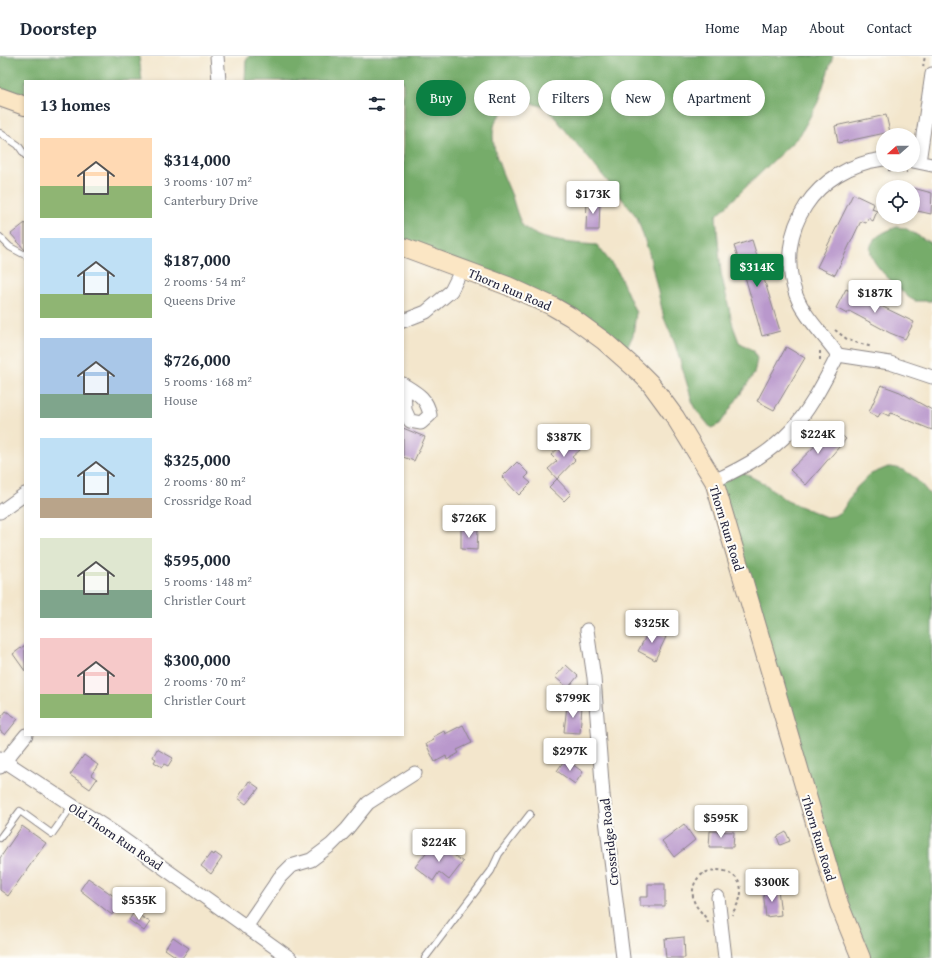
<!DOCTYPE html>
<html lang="en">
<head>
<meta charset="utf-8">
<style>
	body { margin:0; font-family:"Gentium Book Plus",serif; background:#f6f6f7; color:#1f2937; height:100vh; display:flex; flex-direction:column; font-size:15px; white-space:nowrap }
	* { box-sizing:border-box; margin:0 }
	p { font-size:13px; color:#747a83 }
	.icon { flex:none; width:22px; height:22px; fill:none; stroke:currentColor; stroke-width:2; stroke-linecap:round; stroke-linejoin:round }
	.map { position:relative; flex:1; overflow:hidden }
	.sheet { position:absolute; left:24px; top:24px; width:380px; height:656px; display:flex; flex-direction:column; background:#fff; border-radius:0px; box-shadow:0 2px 6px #0003 }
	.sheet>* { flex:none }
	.hud { position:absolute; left:416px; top:24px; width:380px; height:36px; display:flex; gap:8px }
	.needle { width:26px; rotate:249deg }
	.fabs { position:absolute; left:876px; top:72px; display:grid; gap:8px }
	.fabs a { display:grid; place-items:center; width:44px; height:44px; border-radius:50%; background:#fff; box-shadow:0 2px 6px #0003; font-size:20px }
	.price { position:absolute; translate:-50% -34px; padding:0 9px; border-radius:4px; background:#fff; color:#222; font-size:13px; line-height:26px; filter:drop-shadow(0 1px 2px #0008) }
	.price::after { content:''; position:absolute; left:50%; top:24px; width:12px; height:9px; margin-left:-6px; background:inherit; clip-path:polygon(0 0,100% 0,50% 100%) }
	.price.active { background:#0b8043; color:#fff }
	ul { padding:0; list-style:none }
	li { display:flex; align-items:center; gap:12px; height:100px; padding:0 16px }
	li span { display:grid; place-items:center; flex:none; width:112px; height:80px; border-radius:0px; color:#555 }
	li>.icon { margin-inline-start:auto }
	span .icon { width:48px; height:48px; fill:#fffc; stroke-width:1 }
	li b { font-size:17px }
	h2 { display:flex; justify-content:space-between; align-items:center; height:48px; padding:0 16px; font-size:17px }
	.chip { padding:0 14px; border-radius:18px; background:#fff; box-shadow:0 2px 6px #0003; font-size:14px; line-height:36px }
	.chip.active { background:#0b8043; color:#fff }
	header { display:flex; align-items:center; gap:24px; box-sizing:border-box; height:56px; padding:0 20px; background:#fff; border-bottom:1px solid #e0e1e3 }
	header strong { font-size:19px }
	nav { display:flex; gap:22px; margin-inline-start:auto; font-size:14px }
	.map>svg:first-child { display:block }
	.forest { fill:#76ac6a; stroke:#4c6752 }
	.building { fill:#b998cc }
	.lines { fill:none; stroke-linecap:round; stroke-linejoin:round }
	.lane-casing { stroke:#8a8484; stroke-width:8 }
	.street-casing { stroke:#8a8484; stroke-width:15 }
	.secondary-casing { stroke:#8a8484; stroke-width:20 }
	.path { stroke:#8a8484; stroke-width:2; stroke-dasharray:3 3; stroke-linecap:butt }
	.lane { stroke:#fff; stroke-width:6 }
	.street { stroke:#fff; stroke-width:13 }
	.secondary { stroke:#fbe6c4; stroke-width:18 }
	.labels { text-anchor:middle; stroke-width:4; stroke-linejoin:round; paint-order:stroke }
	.street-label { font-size:13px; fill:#22223b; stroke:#fdfcf7 }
</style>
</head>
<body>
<header>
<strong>Doorstep</strong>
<nav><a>Home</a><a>Map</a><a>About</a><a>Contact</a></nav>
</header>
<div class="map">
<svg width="932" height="902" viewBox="0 0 932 902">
	<rect width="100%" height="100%" fill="#fdfcf7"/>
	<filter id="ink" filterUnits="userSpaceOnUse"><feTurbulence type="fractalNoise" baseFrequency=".025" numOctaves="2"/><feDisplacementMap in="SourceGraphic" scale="8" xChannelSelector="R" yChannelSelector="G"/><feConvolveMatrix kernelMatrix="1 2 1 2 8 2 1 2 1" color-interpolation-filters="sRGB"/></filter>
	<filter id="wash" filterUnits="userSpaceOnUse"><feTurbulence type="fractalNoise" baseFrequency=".012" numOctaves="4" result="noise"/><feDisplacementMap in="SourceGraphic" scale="16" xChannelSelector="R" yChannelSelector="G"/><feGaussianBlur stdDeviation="0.9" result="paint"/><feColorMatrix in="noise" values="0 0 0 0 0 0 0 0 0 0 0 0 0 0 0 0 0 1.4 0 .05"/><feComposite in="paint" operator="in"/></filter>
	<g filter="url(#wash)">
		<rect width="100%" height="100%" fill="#f3e6cc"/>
		<path class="forest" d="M 0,0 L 139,0 L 142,25 L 25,25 L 25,50 L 0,41 Z
			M 249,0 L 833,0 L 818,46 L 800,79 L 716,160 L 721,217 L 733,270 L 739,286 L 754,295 L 757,303 L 754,318 L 720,368 L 711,372 L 694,351 L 675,288 L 664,262 L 649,197 L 637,161 L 547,52 C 535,47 525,46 512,51 C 475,65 502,115 512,140 C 514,147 519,166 524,171 C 543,187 574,187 597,189 L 618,216 L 636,257 L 633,279 L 623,301 L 588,272 L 403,191 L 403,25 L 245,25 L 246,5 Z
			M 897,171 L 905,172 L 932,188 L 932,245 L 915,245 L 908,241 C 884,217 843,189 897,171 Z
			M 888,411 C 909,411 919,426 932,441 L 932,902 L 861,902 L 714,425 L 738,414 L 765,428 L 787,445 L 826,461 L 834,460 L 842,455 L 857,431 L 871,418 Z"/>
		<g id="blocks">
			<path class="building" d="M 886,59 L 890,76 L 838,87 L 835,70 Z
				M 913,132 L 932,137 L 931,158 L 913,154 Z
				M 853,138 L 874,148 L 872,153 L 877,155 L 873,165 L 868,162 L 866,167 L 861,165 L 835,219 L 817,211 Z
				M 587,143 L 600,144 L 599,174 L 586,174 Z
				M 25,167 L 25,194 L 11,178 Z
				M 752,184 L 780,275 L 762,280 L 746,224 L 734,190 Z
				M 846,233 L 914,266 L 905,283 L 890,277 L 849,255 L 847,258 L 836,252 Z
				M 786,291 L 805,302 L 774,354 L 757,345 Z
				M 881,329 L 900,336 L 932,354 L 932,374 L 891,357 L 889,360 L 881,356 L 878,361 L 869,356 Z
				M 831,369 L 846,383 L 806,429 L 790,414 L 816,389 L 814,388 Z
				M 403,372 L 425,381 L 414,405 L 403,401 Z
				M 570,382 L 580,394 L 572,401 L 575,404 L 557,423 L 548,413 L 557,405 L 551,399 Z
				M 517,406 L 529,418 L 525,422 L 531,427 L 519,439 L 502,421 Z
				M 557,423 L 571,438 L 564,445 L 549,431 Z
				M 461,473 L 478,473 L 477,494 L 461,493 Z
				M 650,573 L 666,581 L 655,604 L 638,595 Z
				M 25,589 L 25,615 L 13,598 Z
				M 566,609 L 578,620 L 568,632 L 555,621 Z
				M 567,649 L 582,650 L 580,677 L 564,676 Z
				M 6,655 L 18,663 L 5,679 L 0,675 L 0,663 Z
				M 463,669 L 472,687 L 457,694 L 459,697 L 447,704 L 446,700 L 435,706 L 426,688 L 434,684 L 433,681 L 444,675 L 445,678 Z
				M 157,693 L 173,702 L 168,710 L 164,708 L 162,711 L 154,706 L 156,703 L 153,701 Z
				M 84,699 L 98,709 L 91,719 L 97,723 L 90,733 L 70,719 Z
				M 565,703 L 583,716 L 575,728 L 557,715 Z
				M 249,725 L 259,732 L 246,748 L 238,742 Z
				M 684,768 L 695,784 L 674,801 L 662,785 Z
				M 22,770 L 46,787 L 8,840 L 0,834 L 0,802 Z
				M 710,775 L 734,776 L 733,791 L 709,791 Z
				M 786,776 L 790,785 L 780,789 L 777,781 Z
				M 435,785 L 463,806 L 449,824 L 439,816 L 433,825 L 415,811 Z
				M 211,797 L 214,799 L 215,797 L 222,802 L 211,818 L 201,810 Z
				M 88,822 L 121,845 L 112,859 L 80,834 Z
				M 648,828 L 665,828 L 665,850 L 640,850 L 640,841 L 648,841 Z
				M 778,833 L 781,859 L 766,861 L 763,835 Z
				M 134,856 L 150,866 L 144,875 L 129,864 Z
				M 173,881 L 189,892 L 182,902 L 178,902 L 165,893 Z
				M 684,881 L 685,902 L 666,902 L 664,883 Z"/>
		</g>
	</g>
	<g filter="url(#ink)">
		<use href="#blocks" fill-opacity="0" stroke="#8a8484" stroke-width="1"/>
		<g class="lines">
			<defs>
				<path id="lane" d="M 0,77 L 18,89 L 25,99
					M 0,181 L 10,191 L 25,199
					M 0,782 L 20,755 L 52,778 L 72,750
					M 425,902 L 491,815 L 499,798 L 530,758"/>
				<path id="street" d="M 217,0 L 219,25
					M 913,105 L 932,109
					M 919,106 L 932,18
					M 403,265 L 426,256 L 451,235 L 462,213
					M 838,299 L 890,307 L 932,321
					M 403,328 L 404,329 C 417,337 427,342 430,359 L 421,367 L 410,365 L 405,354 L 404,329
					M 714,425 C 786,392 803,368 838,299 C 824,279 805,262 796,239 C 773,173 816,112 883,103
					M 0,456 L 25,438
					M 587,574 L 594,622 L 603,739 L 623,902
					M 0,702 L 116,778 L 290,902
					M 0,711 L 26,679
					M 718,841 L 725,902
					M 246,871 L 280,821 L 291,810 L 311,804 L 331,789 L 347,773 L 368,747 L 415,717"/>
				<path id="secondary" d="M 0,41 L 25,50
					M 403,191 L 508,230 L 552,250 L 571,261 L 604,285 L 638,315 L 650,327 L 675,361 L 714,425 L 839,848 L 861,902"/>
			</defs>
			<use href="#lane" class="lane-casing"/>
			<use href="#street" class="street-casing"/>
			<use href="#secondary" class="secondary-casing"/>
			<path class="path" d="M 923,11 L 925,0
				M 888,114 L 907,116
				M 835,274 L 848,284 L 872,291
				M 820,295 L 820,305
				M 708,867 C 705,857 694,852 693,841 C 689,806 741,806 741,836 C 741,845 735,851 732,859"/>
			<use href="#lane" class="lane"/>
			<use href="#street" class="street"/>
			<use href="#secondary" class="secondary"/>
		</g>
	</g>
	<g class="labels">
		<g class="street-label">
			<text transform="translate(510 233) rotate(23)" y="5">Thorn Run Road</text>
			<text transform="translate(727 472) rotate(73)" y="5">Thorn Run Road</text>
			<text transform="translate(116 780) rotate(34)" y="5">Old Thorn Run Road</text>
			<text transform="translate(819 782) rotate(73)" y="5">Thorn Run Road</text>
			<text transform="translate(609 786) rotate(-96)" y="5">Crossridge Road</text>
		</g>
	</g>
</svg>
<div class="fabs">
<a><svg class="needle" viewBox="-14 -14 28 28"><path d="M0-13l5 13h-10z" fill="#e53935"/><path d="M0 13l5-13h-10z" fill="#747a83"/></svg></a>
<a><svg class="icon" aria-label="locate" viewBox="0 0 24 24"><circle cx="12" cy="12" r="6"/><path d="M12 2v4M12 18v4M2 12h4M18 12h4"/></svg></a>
</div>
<b class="price" style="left:593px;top:159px">$173K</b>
<b class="price active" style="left:757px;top:232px">$314K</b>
<b class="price" style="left:875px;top:258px">$187K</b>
<b class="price" style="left:818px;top:399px">$224K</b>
<b class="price" style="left:564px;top:402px">$387K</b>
<b class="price" style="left:469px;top:483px">$726K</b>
<b class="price" style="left:652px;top:588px">$325K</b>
<b class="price" style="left:573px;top:663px">$799K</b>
<b class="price" style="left:570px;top:716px">$297K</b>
<b class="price" style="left:721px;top:783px">$595K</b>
<b class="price" style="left:439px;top:807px">$224K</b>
<b class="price" style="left:772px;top:847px">$300K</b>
<b class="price" style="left:139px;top:865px">$535K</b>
<div class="hud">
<a class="chip active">Buy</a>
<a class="chip">Rent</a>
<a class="chip">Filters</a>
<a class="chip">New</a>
<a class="chip">Apartment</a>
</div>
<section class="sheet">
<h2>13 homes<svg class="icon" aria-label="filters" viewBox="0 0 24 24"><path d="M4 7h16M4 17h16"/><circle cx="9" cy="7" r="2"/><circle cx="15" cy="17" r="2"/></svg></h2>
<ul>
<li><span style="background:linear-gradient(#ffd9b3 60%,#8fb573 0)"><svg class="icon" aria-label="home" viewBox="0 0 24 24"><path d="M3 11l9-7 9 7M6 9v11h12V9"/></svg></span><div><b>$314,000</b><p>3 rooms · 107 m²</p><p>Canterbury Drive</p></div></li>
<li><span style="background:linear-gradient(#bfe0f5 70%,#8fb573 0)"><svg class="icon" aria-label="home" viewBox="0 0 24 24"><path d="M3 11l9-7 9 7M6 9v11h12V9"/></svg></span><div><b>$187,000</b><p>2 rooms · 54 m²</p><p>Queens Drive</p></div></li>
<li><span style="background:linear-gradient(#a9c7e8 70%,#7fa58c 0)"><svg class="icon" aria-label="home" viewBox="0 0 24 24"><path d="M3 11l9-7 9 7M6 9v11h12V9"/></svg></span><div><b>$726,000</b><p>5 rooms · 168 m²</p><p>House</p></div></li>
<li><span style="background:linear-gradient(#bfe0f5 75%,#b9a48a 0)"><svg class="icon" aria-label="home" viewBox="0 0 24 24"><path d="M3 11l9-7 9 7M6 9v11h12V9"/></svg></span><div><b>$325,000</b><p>2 rooms · 80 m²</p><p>Crossridge Road</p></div></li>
<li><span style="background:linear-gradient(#dfe7d0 65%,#7fa58c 0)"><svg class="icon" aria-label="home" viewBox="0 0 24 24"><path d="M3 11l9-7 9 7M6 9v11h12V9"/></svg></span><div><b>$595,000</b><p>5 rooms · 148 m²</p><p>Christler Court</p></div></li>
<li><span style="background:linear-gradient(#f6c9c9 70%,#8fb573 0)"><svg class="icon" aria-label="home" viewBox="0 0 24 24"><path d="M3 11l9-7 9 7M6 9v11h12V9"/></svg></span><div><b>$300,000</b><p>2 rooms · 70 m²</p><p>Christler Court</p></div></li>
</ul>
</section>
</div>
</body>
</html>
